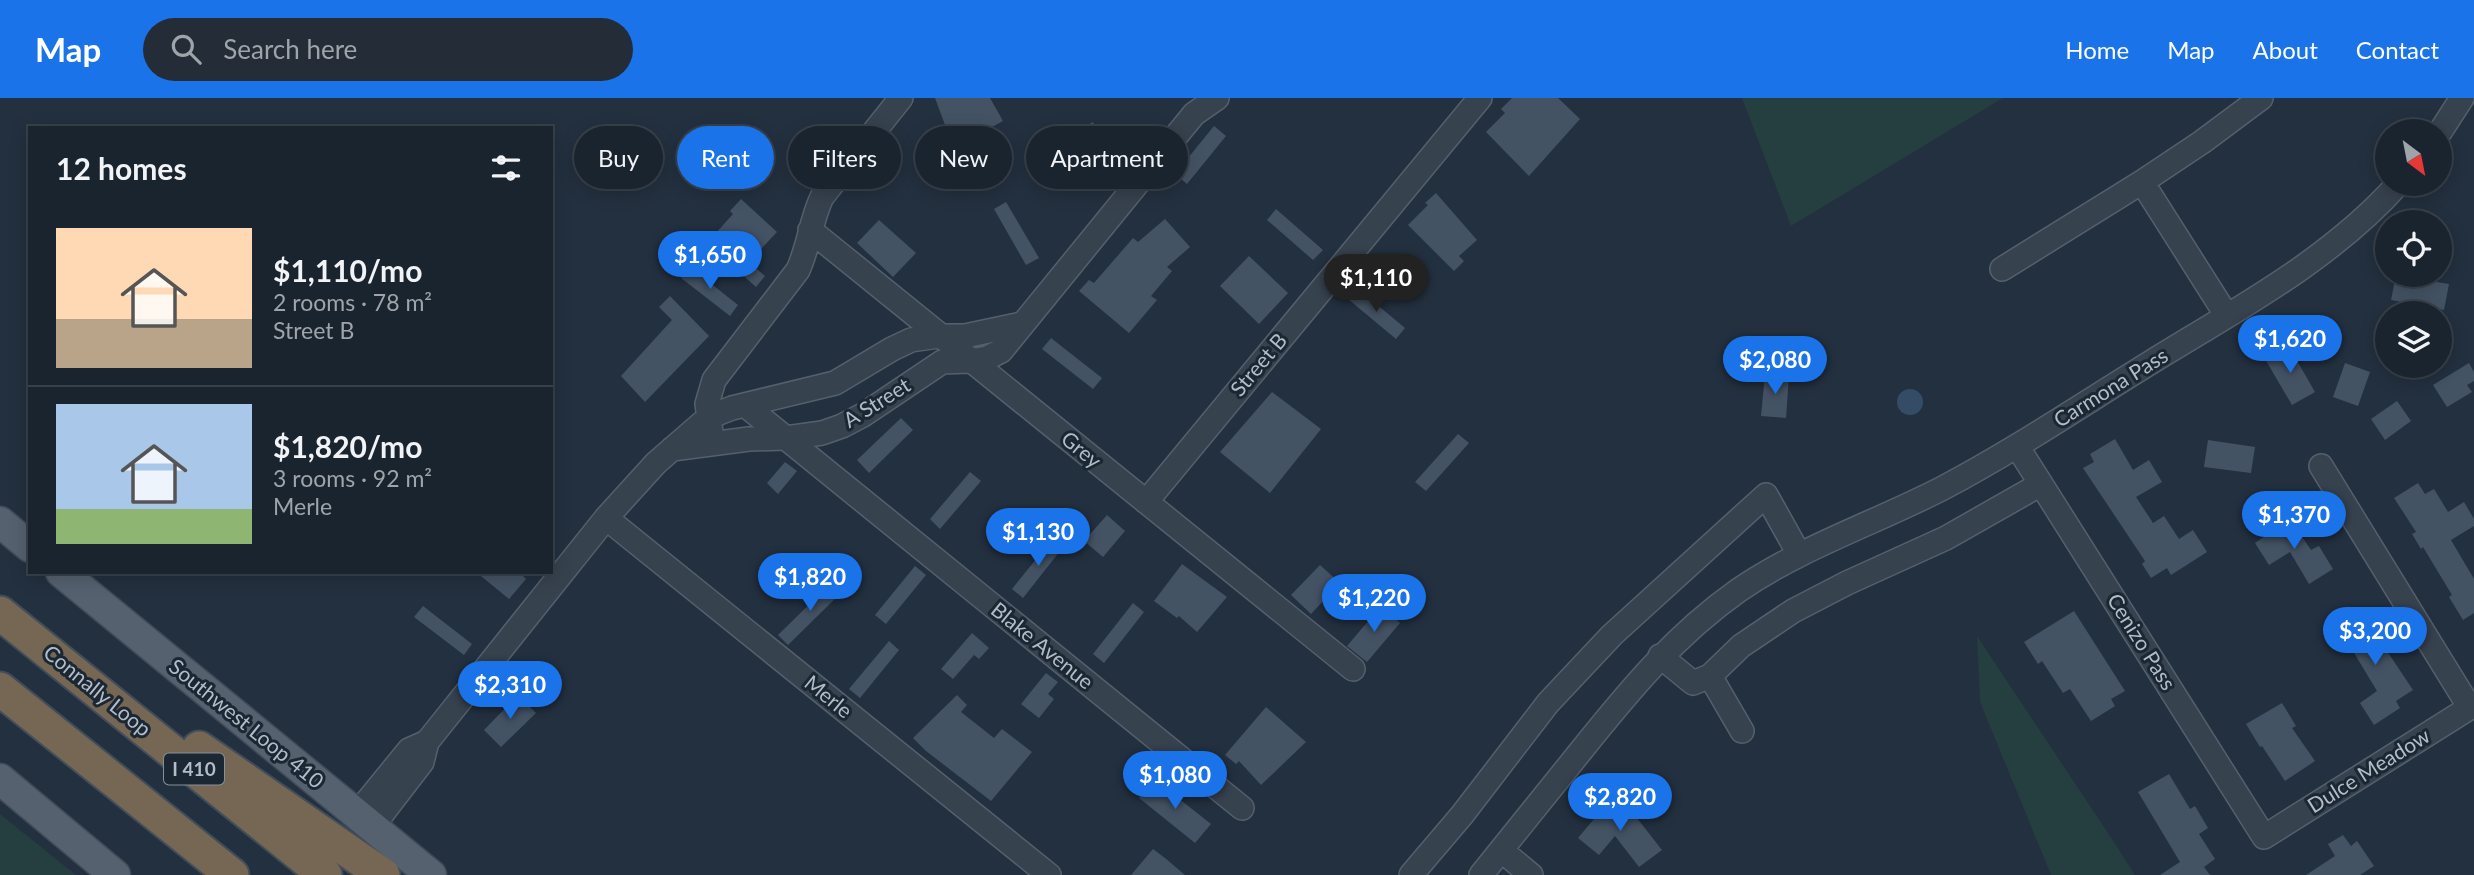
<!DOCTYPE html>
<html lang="en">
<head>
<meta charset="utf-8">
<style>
	body { margin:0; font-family:Lato,sans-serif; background:#232c37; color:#f1f3f6; height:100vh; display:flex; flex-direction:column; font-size:26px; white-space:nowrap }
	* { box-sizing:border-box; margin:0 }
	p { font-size:23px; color:#9fa4aa }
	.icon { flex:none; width:38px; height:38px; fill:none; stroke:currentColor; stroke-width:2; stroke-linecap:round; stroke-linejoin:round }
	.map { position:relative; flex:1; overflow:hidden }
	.panel { position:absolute; left:28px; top:28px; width:525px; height:448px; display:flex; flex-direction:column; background:#1a242f; border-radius:0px; box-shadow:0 4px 18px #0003,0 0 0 2px #38414b }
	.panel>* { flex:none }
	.guide { position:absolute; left:574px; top:28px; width:665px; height:63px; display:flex; gap:14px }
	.needle { width:46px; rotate:148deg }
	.tools { position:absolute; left:2375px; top:21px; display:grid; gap:14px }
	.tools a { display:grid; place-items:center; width:77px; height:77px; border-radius:50%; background:#1a242f; box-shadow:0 4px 18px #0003,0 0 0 2px #38414b; font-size:35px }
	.price { position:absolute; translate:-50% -60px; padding:0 16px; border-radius:24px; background:#1a73e8; color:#fff; font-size:23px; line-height:46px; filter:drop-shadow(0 2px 4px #0008) }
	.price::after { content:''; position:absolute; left:50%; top:42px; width:21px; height:16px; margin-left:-10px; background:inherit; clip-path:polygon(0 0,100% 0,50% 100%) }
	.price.active { background:#222; color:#fff }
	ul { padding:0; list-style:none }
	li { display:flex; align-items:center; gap:21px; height:175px; padding:0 28px }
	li+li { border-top:2px solid #38414b }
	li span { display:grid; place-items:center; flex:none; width:196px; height:140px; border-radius:0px; color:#555 }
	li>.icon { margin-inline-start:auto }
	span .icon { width:84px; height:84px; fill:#fffc; stroke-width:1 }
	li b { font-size:30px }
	h2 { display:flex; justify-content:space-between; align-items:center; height:84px; padding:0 28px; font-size:30px }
	.chip { padding:0 24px; border-radius:32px; background:#1a242f; box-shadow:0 4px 18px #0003,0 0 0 2px #38414b; font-size:24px; line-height:63px }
	.chip.active { background:#1a73e8; color:#fff }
	header { display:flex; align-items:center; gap:42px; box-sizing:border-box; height:98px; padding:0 35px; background:#1a73e8; color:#fff }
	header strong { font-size:33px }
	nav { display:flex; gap:38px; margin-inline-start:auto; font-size:24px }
	.search { width:490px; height:63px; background:#232c37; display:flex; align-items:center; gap:18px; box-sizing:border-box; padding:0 24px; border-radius:38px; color:#9fa4aa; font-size:26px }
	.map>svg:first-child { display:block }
	.green { fill:#253e40 }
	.water { fill:#354c67 }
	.building { fill:#445364 }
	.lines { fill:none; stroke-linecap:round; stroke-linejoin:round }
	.minor-casing { stroke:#55606d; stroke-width:26 }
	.major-casing { stroke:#404b58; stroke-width:33 }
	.highway-casing { stroke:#424d5a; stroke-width:37 }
	.minor { stroke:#37424f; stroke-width:23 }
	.major { stroke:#55616f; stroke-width:30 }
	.highway { stroke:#766754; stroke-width:33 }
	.labels { text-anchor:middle; stroke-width:6; stroke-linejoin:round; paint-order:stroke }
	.shield { fill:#1c2734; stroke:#86909d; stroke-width:2 }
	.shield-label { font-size:19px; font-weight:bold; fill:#b3bdca }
	.street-label { font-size:21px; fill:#b3bdca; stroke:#1c2734 }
</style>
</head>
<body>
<header>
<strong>Map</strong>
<div class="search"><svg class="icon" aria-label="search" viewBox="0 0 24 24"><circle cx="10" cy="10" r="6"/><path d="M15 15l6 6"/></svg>Search here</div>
<nav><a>Home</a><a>Map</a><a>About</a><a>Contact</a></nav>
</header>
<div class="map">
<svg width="2474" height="777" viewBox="0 0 2474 777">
	<rect width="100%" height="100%" fill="#23303f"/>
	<path class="green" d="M 1742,0 L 2003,0 L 1791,128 Z
		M 1977,538 L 2116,747 L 2135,777 L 2051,777 L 1980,604 Z
		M 0,716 L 76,777 L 0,777 Z"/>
	<path class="water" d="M1897 304a13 13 0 1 1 26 0a13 13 0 1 1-26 0Z"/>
	<path class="building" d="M 935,0 L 990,0 L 1003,23 L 966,43 L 970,54 L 957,59 Z
		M 1512,0 L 1558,0 L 1580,21 L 1529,78 L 1486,34 L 1505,15 L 1501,11 Z
		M 1093,24 L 1115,70 L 1073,91 L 1049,48 Z
		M 1214,28 L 1226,38 L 1187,86 L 1175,76 Z
		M 1436,95 L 1477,142 L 1459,158 L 1464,163 L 1454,173 L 1408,127 L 1428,107 L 1425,105 Z
		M 741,101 L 777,134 L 749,164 L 765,178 L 756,189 L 707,145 L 733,116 L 730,113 Z
		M 1006,104 L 1039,160 L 1026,167 L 994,111 Z
		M 1276,111 L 1323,152 L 1313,162 L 1267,122 Z
		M 1165,121 L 1190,149 L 1167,169 L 1172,173 L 1151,198 L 1157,202 L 1129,235 L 1079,193 L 1089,182 L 1094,185 L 1133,140 L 1138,144 Z
		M 879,122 L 916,155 L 893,179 L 857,145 Z
		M 1249,158 L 1288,195 L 1259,226 L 1220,188 Z
		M 690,169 L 738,207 L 730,218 L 681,180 Z
		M 2396,177 L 2449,186 L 2444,212 L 2391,202 Z
		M 1357,190 L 1405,230 L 1396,241 L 1348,201 Z
		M 670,198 L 709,238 L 645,304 L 621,278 L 672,222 L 659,209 Z
		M 1051,240 L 1102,280 L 1093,291 L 1042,251 Z
		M 2288,247 L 2315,294 L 2292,307 L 2265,261 Z
		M 2345,265 L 2370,274 L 2358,308 L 2333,299 Z
		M 2469,265 L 2474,274 L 2474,283 L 2467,287 L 2472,294 L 2447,309 L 2433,287 Z
		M 1765,276 L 1789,278 L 1786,320 L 1761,318 Z
		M 1272,294 L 1321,331 L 1270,395 L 1220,354 Z
		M 2397,303 L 2411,323 L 2385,342 L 2371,321 Z
		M 901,320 L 913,332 L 869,375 L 857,362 Z
		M 1458,336 L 1469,345 L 1426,393 L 1415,384 Z
		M 2115,341 L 2133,372 L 2149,362 L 2162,384 L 2136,399 L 2153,425 L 2164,418 L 2179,441 L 2193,432 L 2207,454 L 2171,477 L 2167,470 L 2151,480 L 2142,466 L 2145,463 L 2083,370 L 2094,364 L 2090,356 Z
		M 2208,342 L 2255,349 L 2251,375 L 2204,369 Z
		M 785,364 L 797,373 L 778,396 L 767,385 Z
		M 970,374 L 981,383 L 940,431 L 930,421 Z
		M 2418,385 L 2425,396 L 2434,391 L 2448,414 L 2464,404 L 2474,421 L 2474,428 L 2451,442 L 2474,481 L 2474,515 L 2463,522 L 2449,499 L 2452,497 L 2423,449 L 2421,451 L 2412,436 L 2416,434 L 2394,400 Z
		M 1107,417 L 1125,433 L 1103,459 L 1084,443 Z
		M 2290,421 L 2311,452 L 2319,448 L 2333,471 L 2309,486 L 2290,454 L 2269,467 L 2255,445 Z
		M 1053,440 L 1064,448 L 1023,500 L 1012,491 Z
		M 1182,466 L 1227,499 L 1197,534 L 1179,518 L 1177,520 L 1154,503 Z
		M 1320,467 L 1340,485 L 1311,516 L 1291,497 Z
		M 915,468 L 926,477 L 886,526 L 875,517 Z
		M 476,474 L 519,474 L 526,481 L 509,501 Z
		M 833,483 L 843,493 L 788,547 L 778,537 Z
		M 1133,505 L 1144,514 L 1104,565 L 1093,556 Z
		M 423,508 L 472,546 L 464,557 L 414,519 Z
		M 1381,508 L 1400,525 L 1367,564 L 1347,548 Z
		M 2359,511 L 2413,592 L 2396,603 L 2400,610 L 2374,627 L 2360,605 L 2377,593 L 2336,525 Z
		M 2074,513 L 2125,593 L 2111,601 L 2115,608 L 2091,623 L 2070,591 L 2063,595 L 2042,563 L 2038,566 L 2024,544 Z
		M 972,535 L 989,550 L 979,561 L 974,557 L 953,581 L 941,571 Z
		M 889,543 L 899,552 L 860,600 L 849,591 Z
		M 1046,575 L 1058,584 L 1048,596 L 1054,601 L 1039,620 L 1021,606 Z
		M 518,597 L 536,615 L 501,649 L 484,632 Z
		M 957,597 L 967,607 L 961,614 L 994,640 L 1002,631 L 1032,654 L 991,703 L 926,653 L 913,640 Z
		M 2282,605 L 2296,628 L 2292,630 L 2315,663 L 2285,683 L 2262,648 L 2260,649 L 2246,626 Z
		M 1266,609 L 1306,644 L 1261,687 L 1239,663 L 1236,666 L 1225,657 Z
		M 2169,676 L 2190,711 L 2195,708 L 2208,730 L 2199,736 L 2215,761 L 2204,769 L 2210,777 L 2160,777 L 2180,764 L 2138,694 Z
		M 1154,681 L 1211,726 L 1195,745 L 1139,700 Z
		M 1613,698 L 1633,715 L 1662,752 L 1639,769 L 1615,738 L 1599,757 L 1578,740 Z
		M 2343,737 L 2351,748 L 2357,743 L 2374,768 L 2360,777 L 2306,777 L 2335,758 L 2328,746 Z
		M 1153,751 L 1165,760 L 1185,777 L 1131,777 Z"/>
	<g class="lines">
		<defs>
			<path id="minor" d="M 2440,34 L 2462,0
				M 810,132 L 1353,571
				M 2002,171 L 2142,84
				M 2227,218 L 2142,84 L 2202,44 L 2261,0
				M 745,307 L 1242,710
				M 711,334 L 707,306 L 714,282 L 798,172 C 809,148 811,122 822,99 L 901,0
				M 2017,348 L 2264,739 L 2474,607
				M 672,351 L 749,341 L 786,340 L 822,335 L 842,328 L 863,317 L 942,264 L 970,263 L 987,260 L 1001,253 L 1194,16 L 1217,0
				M 2321,368 L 2470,610
				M 1146,404 L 1480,0
				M 606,420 L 1049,777
				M 1660,558 L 1693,585 L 1710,578 L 1741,548 L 1793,513 L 1847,485 L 1946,440 L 2041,386
				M 1710,578 L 1742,633
				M 356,717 L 409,652 L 427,644
				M 372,729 L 422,664 L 427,644 L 606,420 L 656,365 L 709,319 L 732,310 L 835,285 L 892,251 L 911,242 L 939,238 L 965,238 L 1022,226
				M 1501,752 L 1531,777
				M 1411,777 L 1462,717 L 1548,605 L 1612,537 L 1766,397 L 1799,456
				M 1481,777 C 1514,736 1547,695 1580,654 C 1628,594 1675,537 1739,492 C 1802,449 1875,425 1943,390 C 2015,352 2083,306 2153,263 C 2239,210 2330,162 2398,86"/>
			<path id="major" d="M 0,424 L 30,449
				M 61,474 L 431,777
				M 0,681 L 115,777"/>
			<path id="highway" d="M 0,515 L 325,777
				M 0,591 L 232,777
				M 199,650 L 383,777"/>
		</defs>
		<use href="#minor" class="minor-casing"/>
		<use href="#major" class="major-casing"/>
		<use href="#highway" class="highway-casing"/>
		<use href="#minor" class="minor"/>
		<use href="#major" class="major"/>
		<use href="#highway" class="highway"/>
	</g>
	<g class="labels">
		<rect class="shield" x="164" y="655.5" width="60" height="31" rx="5"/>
		<g class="shield-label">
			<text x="194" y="678">I 410</text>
		</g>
		<g class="street-label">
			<text transform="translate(1259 267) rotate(-50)" y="7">Street B</text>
			<text transform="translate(2111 290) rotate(-32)" y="7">Carmona Pass</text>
			<text transform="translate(877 305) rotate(-32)" y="7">A Street</text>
			<text transform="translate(1081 352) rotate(39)" y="7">Grey</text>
			<text transform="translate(2141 544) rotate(58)" y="7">Cenizo Pass</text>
			<text transform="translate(1042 548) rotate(39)" y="7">Blake Avenue</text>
			<text transform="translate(97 593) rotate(39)" y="7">Connally Loop</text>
			<text transform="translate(828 599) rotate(39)" y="7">Merle</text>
			<text transform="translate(246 626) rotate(39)" y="7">Southwest Loop 410</text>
			<text transform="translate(2369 673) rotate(-32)" y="7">Dulce Meadow</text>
		</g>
	</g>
</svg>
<div class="tools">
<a><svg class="needle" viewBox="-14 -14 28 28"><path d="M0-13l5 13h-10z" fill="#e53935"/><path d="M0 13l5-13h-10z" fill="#9fa4aa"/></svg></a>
<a><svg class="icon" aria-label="locate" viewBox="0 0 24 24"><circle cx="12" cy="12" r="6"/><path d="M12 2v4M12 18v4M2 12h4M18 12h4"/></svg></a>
<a><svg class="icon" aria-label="layers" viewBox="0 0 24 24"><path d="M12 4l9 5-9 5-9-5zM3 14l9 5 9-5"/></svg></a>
</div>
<b class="price" style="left:710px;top:193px">$1,650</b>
<b class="price active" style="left:1376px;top:216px">$1,110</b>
<b class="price" style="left:2290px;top:277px">$1,620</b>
<b class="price" style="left:1775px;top:298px">$2,080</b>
<b class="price" style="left:2294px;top:453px">$1,370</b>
<b class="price" style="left:1038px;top:470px">$1,130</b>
<b class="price" style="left:810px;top:515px">$1,820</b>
<b class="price" style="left:1374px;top:536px">$1,220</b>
<b class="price" style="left:2375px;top:569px">$3,200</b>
<b class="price" style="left:510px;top:623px">$2,310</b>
<b class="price" style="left:1175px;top:713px">$1,080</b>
<b class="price" style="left:1620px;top:735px">$2,820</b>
<div class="guide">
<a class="chip">Buy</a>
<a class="chip active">Rent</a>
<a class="chip">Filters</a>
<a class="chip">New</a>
<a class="chip">Apartment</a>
</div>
<section class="panel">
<h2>12 homes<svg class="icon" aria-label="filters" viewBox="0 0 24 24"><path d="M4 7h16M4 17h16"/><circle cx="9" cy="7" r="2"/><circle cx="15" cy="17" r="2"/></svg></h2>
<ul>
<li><span style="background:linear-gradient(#ffd9b3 65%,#b9a48a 0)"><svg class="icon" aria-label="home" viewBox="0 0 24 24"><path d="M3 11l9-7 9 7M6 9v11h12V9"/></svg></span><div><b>$1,110/mo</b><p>2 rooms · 78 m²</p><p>Street B</p></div></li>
<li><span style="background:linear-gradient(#a9c7e8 75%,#8fb573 0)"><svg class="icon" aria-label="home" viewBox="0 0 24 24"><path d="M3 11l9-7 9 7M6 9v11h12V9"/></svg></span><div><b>$1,820/mo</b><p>3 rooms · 92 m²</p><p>Merle</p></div></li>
</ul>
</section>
</div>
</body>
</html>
